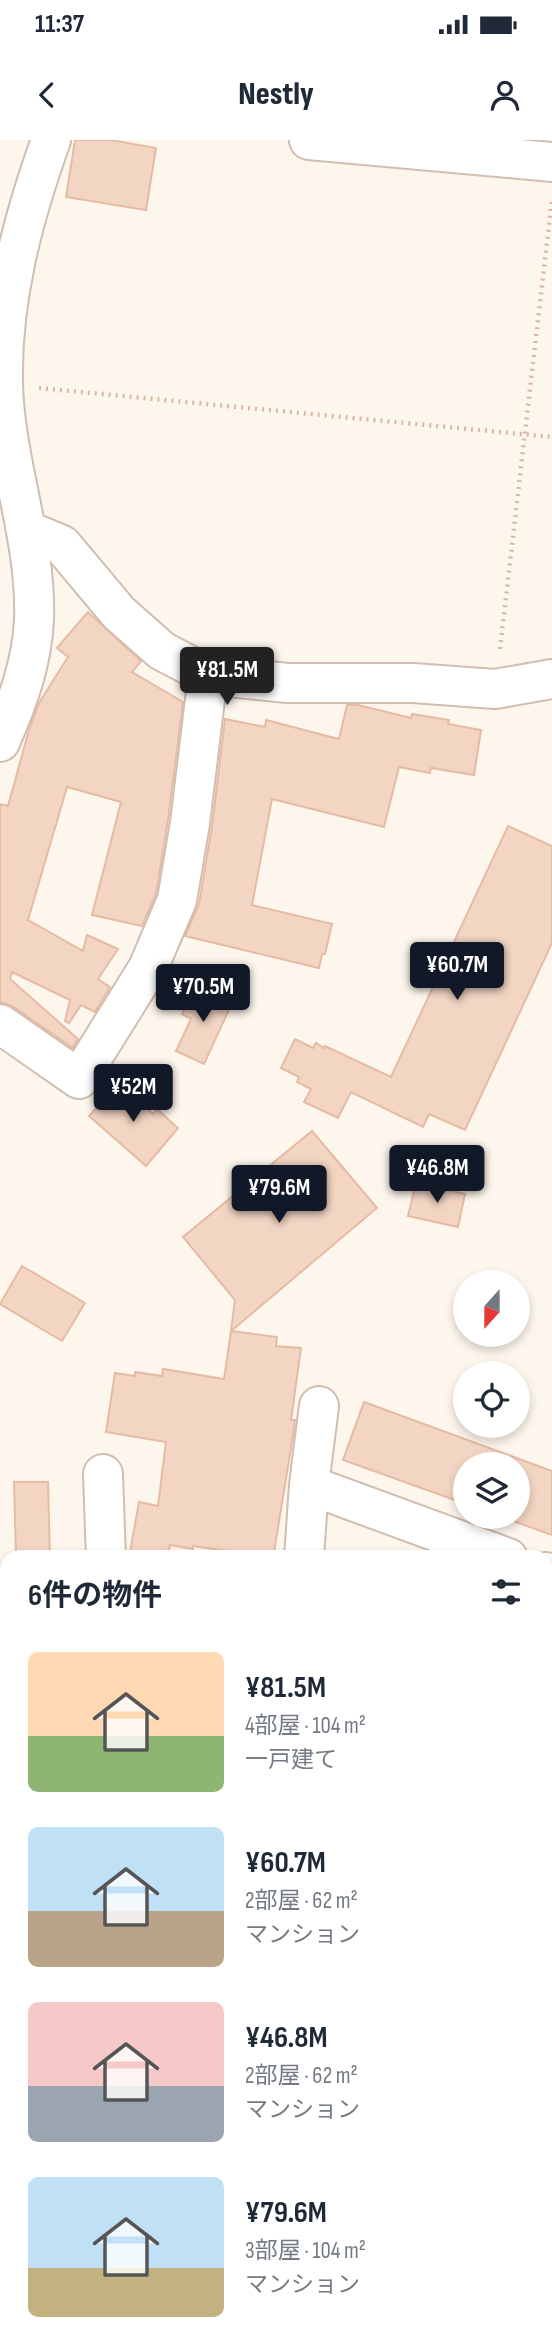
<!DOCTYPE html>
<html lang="ja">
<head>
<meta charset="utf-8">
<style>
	body { margin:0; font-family:"Sofia Sans Condensed","Noto Sans JP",sans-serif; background:#f6f6f7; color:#1f2937; height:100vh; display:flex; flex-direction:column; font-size:26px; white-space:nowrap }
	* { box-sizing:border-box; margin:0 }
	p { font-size:23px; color:#747a83 }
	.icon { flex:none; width:38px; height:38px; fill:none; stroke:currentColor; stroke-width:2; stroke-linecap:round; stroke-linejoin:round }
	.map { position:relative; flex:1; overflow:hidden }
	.side { position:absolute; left:0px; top:1410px; width:553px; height:800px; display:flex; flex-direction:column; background:#fff; border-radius:21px 21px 0 0; box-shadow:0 4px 10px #0003 }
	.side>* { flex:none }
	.needle { width:46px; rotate:201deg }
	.tools { position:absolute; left:453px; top:1130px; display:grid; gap:14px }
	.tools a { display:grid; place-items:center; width:77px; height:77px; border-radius:50%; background:#fff; box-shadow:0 4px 10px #0003; font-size:35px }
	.price { position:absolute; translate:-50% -60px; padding:0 16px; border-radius:7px; background:#111827; color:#fff; font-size:23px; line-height:46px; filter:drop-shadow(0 2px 4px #0008) }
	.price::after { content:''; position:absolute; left:50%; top:42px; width:21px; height:16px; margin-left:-10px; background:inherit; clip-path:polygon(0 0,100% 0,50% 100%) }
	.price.current { background:#222; color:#fff }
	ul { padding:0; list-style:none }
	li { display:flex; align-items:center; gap:21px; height:175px; padding:0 28px }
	li span { display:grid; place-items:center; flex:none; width:196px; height:140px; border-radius:10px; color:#555 }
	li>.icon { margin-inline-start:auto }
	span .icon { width:84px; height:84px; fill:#fffc; stroke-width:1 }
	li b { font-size:30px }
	h2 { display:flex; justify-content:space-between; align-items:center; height:84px; padding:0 28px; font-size:30px }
	.status { display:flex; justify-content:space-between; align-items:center; height:49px; padding:0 35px; background:#fff; direction:ltr }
	.status svg { height:19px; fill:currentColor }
	header { display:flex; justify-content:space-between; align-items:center; height:91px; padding:0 28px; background:#fff; font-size:32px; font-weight:800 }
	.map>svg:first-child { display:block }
	.green { fill:#d8ecc9 }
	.building { fill:#f3d5c3; stroke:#e6bba3; stroke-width:2 }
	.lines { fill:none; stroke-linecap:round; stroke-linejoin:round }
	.minor-casing { stroke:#d1beb0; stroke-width:42 }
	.path { stroke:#d9b8a5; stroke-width:4.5; stroke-dasharray:2 5; stroke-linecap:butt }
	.minor { stroke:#fff; stroke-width:38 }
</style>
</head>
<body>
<div class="status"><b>11:37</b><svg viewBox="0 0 49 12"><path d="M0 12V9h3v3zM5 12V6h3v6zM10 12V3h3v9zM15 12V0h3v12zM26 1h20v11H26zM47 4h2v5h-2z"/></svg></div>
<header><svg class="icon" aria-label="back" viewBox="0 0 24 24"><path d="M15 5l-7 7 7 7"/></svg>Nestly<svg class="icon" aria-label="person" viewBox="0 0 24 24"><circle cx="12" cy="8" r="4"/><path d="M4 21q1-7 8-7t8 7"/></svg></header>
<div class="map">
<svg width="552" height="2210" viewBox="0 0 552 2210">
	<rect width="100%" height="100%" fill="#fdf6ec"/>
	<path class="green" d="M 546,1907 L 552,1907 L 552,2082 L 546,2081 Z"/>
	<path class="building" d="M 75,0 L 111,0 L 156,8 L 146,70 L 66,57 Z
		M 88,472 L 141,521 L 132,532 L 183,562 L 168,680 L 156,754 L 142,786 L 92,775 L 121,662 L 67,647 L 28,780 L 83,811 L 87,795 L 118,809 L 98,839 L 110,847 L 95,872 L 81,865 L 69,883 L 65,881 L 70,860 L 12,832 L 10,839 L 78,899 L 73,908 L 12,866 L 0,862 L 0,664 L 8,666 L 29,590 L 39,563 L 68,517 L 57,508 Z
		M 347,565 L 358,565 L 411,578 L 412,574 L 449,580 L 448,584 L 481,590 L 474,635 L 431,628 L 430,633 L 399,627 L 384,687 L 272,659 L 252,765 L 332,784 L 325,814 L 322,814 L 319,828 L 185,796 L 199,764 L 212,686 L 225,579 L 265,587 L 266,580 L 339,599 Z
		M 508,686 L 552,706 L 552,803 L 465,990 L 429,974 L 423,987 L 351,952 L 338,978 L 304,962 L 311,949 L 297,942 L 299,937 L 281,928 L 295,899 L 313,908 L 316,903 L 324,908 L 325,906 L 391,937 Z
		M 196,846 L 232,863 L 204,924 L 176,911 L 191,879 L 182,874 Z
		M 118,943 L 153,974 L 157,969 L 178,988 L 146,1026 L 89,976 Z
		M 312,991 L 377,1068 L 231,1191 L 235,1160 L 183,1097 Z
		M 416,1043 L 465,1054 L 458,1087 L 408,1076 Z
		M 22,1126 L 85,1163 L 62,1201 L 0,1164 Z
		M 231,1191 L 277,1197 L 276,1206 L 301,1208 L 291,1280 L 295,1280 L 292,1302 L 273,1418 L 193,1406 L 193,1409 L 170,1405 L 167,1418 L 129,1418 L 139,1362 L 158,1366 L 166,1302 L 106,1292 L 115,1233 L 135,1236 L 135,1232 L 162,1236 L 163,1229 L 224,1239 Z
		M 364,1262 L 552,1331 L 552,1395 L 502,1377 L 518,1377 L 518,1325 L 466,1325 L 466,1364 L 343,1320 Z
		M 14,1342 L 48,1342 L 50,1418 L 16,1418 Z"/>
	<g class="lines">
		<defs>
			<path id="minor" d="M 309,0 L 552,22
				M 26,390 L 62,405 L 119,473 L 162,511 L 208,535 L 288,543 L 413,543 L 495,549 L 552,539
				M 0,602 C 17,564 32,523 34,480 C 37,400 5,323 3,244 C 1,160 23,78 51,0
				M 0,884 L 79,939 L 148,828 L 177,760 L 190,683 L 208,535
				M 103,1334 L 106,1418
				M 309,1345 L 319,1266
				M 304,1418 L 309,1345 L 508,1418
				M 546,1432 L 552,1434
				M 0,1891 L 7,1874
				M 0,1976 L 7,1983
				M 546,2099 L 552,2102
				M 0,2150 L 7,2134
				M 35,2210 L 40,2203
				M 214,2210 L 217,2203
				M 407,2210 L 410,2203"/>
		</defs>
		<use href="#minor" class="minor-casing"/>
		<path class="path" d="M 39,248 L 552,297
			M 500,509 L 552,59
			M 546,1557 L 552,1559
			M 546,1733 L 552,1735
			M 546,1877 L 552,1879"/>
		<use href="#minor" class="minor"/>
	</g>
</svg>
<div class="tools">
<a><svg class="needle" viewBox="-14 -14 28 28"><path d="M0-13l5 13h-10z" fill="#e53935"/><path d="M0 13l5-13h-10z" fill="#747a83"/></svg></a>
<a><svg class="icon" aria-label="locate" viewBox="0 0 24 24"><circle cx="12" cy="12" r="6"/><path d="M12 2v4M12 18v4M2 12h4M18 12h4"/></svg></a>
<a><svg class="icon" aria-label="layers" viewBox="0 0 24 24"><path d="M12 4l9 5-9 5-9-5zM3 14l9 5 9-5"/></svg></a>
</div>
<b class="price current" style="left:227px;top:567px">¥81.5M</b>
<b class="price" style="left:457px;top:862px">¥60.7M</b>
<b class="price" style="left:203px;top:884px">¥70.5M</b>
<b class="price" style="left:133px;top:984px">¥52M</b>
<b class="price" style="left:437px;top:1065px">¥46.8M</b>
<b class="price" style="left:279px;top:1085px">¥79.6M</b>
<section class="side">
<h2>6件の物件<svg class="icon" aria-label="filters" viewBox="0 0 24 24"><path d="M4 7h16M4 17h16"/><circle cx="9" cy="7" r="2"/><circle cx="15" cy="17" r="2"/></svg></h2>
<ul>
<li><span style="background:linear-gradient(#ffd9b3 60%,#8fb573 0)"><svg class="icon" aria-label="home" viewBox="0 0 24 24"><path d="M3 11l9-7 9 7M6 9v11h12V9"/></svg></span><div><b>¥81.5M</b><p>4部屋 · 104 m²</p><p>一戸建て</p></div></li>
<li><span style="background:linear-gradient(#bfe0f5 60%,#b9a48a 0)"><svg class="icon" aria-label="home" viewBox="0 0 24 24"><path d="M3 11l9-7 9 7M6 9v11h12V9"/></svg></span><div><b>¥60.7M</b><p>2部屋 · 62 m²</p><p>マンション</p></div></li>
<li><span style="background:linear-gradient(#f6c9c9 60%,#9aa5b1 0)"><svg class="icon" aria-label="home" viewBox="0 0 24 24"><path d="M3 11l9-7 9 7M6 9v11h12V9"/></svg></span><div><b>¥46.8M</b><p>2部屋 · 62 m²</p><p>マンション</p></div></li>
<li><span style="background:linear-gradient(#bfe0f5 65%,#c2b280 0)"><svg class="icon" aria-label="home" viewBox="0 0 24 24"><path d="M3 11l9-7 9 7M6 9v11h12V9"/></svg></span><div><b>¥79.6M</b><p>3部屋 · 104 m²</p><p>マンション</p></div></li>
</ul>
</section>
</div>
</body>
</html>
